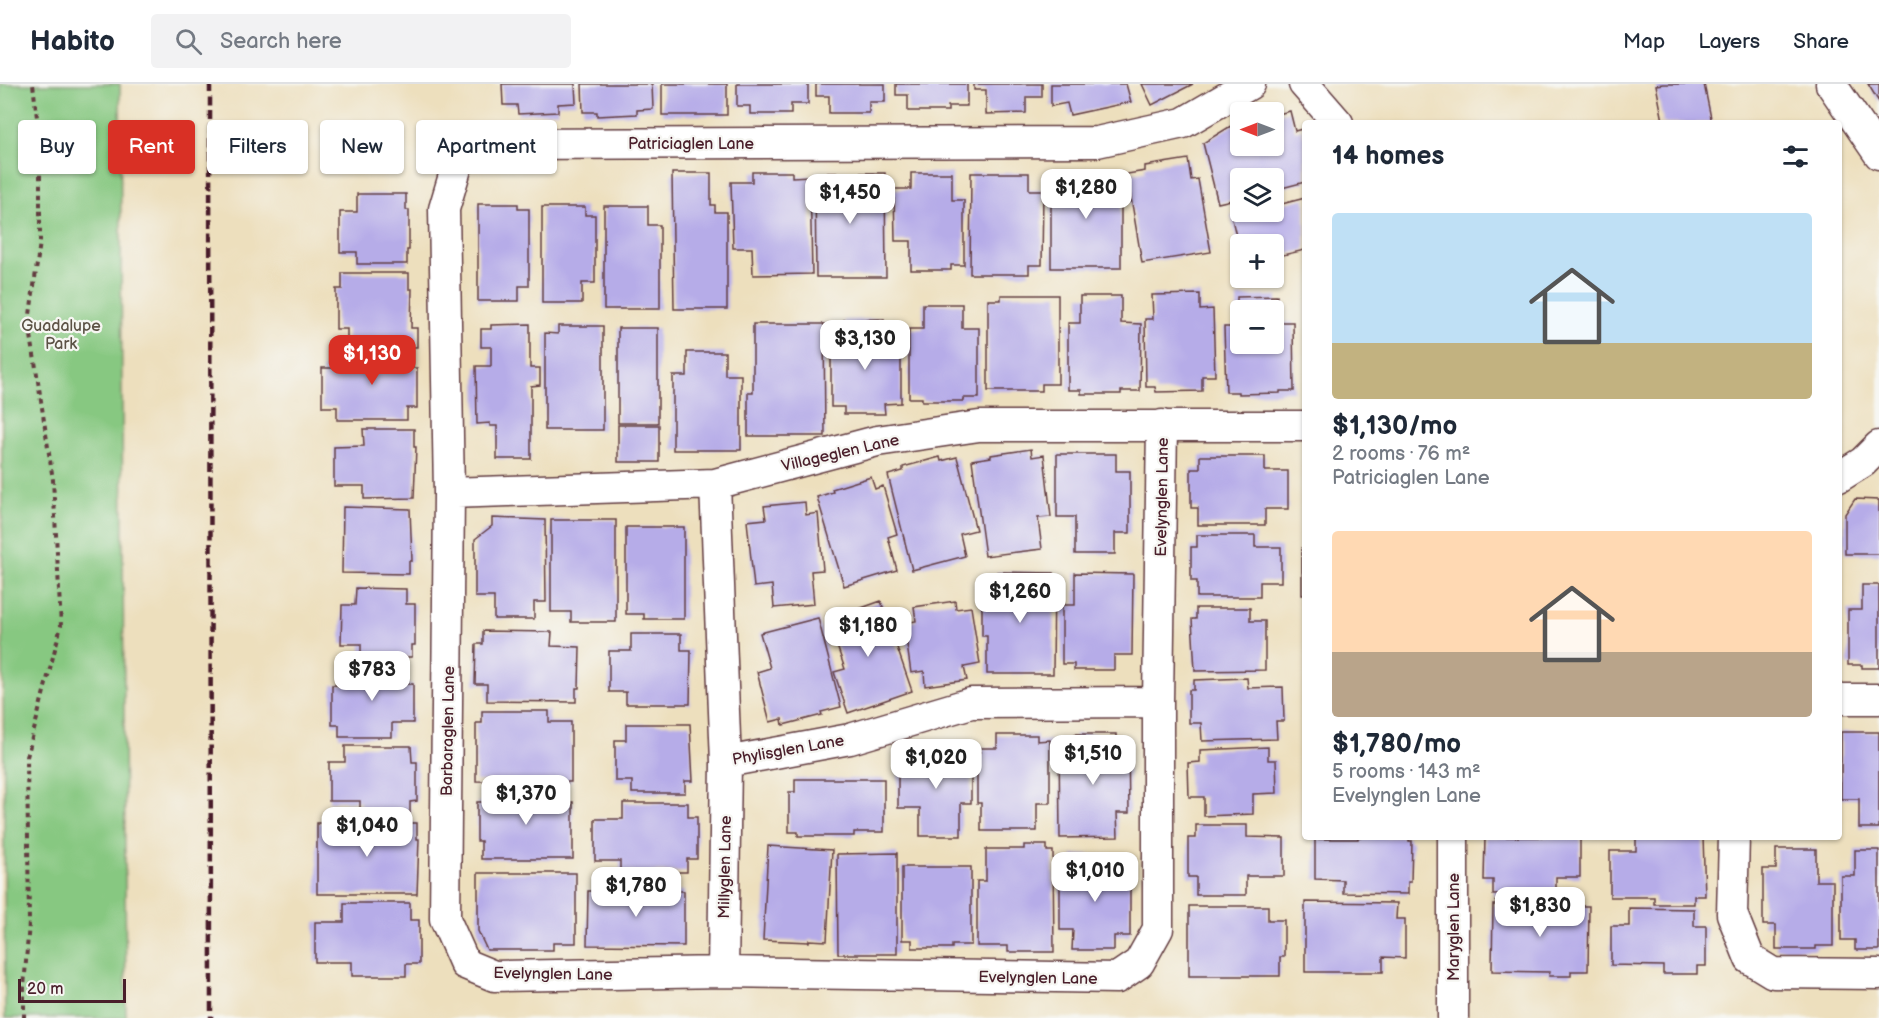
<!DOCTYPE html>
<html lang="en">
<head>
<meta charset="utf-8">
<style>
	body { margin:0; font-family:"Balsamiq Sans",sans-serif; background:#f2f2f3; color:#1f2937; height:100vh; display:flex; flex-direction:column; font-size:22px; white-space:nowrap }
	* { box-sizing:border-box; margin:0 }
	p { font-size:20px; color:#747a83 }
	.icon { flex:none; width:33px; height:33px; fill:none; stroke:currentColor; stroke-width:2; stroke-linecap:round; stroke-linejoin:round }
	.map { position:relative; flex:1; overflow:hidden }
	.side { position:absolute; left:1302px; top:36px; width:540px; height:720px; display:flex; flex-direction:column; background:#fff; border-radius:6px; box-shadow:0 2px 4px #0004 }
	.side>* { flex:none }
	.hud { position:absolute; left:18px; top:36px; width:570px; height:54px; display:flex; gap:12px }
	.needle { width:39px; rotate:270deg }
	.tools { position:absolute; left:1230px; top:18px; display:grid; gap:12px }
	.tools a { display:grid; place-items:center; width:54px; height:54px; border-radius:6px; background:#fff; box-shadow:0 2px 4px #0004; font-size:30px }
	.scale { position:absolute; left:18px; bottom:15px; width:108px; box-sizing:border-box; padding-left:6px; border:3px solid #4a1f2b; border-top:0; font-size:16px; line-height:21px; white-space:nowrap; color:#4a1f2b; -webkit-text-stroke:4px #f6f6f2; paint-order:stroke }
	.price { position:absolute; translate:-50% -51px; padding:0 14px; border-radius:12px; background:#fff; color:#222; font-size:20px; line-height:39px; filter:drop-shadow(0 2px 3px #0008) }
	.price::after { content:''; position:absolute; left:50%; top:36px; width:18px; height:14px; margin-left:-9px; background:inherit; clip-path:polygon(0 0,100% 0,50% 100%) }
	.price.selected { background:#d93025; color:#fff }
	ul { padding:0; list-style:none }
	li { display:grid; align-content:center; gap:12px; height:318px; padding:0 30px }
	li span { display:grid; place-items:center; height:186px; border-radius:6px; color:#555 }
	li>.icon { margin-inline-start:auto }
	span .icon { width:108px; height:108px; fill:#fffc; stroke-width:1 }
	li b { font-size:26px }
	h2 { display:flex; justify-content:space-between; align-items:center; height:72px; padding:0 30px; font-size:26px }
	.pill { padding:0 21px; border-radius:6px; background:#fff; box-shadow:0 2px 4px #0004; font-size:21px; line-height:54px }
	.pill.selected { background:#d93025; color:#fff }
	header { display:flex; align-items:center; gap:36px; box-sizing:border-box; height:84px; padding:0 30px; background:#fff; border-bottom:2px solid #e0e1e3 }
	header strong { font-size:28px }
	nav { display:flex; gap:33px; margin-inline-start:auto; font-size:21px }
	.search { width:420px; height:54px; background:#f2f2f3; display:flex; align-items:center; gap:15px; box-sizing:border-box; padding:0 21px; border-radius:6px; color:#747a83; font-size:22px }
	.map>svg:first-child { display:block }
	.green { fill:#87c881; stroke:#687456; stroke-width:1.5 }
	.building { fill:#b6ace8; fill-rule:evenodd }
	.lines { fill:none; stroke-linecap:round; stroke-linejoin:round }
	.street-casing { stroke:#623c41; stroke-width:33 }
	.path { stroke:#623c41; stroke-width:4; stroke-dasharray:4.5 4.5; stroke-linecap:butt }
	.street { stroke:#fff; stroke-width:30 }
	.rail { stroke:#4a1f2b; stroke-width:4.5; stroke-dasharray:9 4.5; stroke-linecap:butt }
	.labels { text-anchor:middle; stroke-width:4.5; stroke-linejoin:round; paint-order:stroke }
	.street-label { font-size:16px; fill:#4a1f2b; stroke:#f6f6f2 }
	.park-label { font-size:16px; fill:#5c5245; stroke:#f6f6f2 }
</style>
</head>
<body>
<header>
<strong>Habito</strong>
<div class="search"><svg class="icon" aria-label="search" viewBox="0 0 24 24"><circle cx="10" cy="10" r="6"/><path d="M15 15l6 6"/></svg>Search here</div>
<nav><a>Map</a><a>Layers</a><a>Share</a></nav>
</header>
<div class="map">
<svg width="1879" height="934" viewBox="0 0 1879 934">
	<rect width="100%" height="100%" fill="#f6f6f2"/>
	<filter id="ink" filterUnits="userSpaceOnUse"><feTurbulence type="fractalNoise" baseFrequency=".0167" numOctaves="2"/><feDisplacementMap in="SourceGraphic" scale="12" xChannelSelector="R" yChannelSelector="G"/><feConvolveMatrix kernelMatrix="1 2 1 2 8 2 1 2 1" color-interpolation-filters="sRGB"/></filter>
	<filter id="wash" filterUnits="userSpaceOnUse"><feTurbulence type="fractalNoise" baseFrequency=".008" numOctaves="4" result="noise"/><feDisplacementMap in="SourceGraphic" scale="24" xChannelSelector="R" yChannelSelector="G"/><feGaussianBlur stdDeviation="1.35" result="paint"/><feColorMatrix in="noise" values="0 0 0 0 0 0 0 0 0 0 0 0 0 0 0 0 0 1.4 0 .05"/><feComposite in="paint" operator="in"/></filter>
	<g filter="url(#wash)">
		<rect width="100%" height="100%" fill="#eddfbd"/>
		<path class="green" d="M 0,0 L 120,0 L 126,934 L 5,934 Z"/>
		<g id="blocks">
			<path class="building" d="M 502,0 L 575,0 L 576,19 L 558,20 L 558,28 L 518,30 L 517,21 L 503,21 Z
				M 582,0 L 652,0 L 653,25 L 637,26 L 637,30 L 597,32 L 597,28 L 583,28 Z
				M 662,0 L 727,0 L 727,31 L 662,31 Z
				M 737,0 L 808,0 L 808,20 L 791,20 L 791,30 L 750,30 L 750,22 L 737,22 Z
				M 816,0 L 885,0 L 885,18 L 869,18 L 869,29 L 829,29 L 829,12 L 816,12 Z
				M 896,0 L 967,0 L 967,22 L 948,22 L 948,27 L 908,27 L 908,11 L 896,11 Z
				M 974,0 L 1042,0 L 1042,13 L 1026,13 L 1026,29 L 986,30 L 986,6 L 974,6 Z
				M 1051,0 L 1126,0 L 1131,18 L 1070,31 L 1067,19 L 1051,22 Z
				M 1142,0 L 1193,0 L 1152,21 Z
				M 1663,0 L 1704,0 L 1712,39 L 1657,39 L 1663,37 L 1656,1 Z
				M 1868,0 L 1879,0 L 1879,18 Z
				M 1290,27 L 1295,47 L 1302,45 L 1305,57 L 1305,98 L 1274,106 L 1274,94 L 1240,94 L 1240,114 L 1218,119 L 1203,59 L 1234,40 L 1240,39 L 1240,62 L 1274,62 L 1274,31 Z
				M 1188,75 L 1191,96 L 1198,95 L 1211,168 L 1142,179 L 1127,90 L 1145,87 L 1145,82 Z
				M 1051,87 L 1121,87 L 1121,184 L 1051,184 Z
				M 752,88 L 792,88 L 792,93 L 810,92 L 812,190 L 753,191 L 752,164 L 733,164 L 731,98 L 752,98 Z
				M 672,89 L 711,89 L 711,121 L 715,121 L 715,128 L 727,128 L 727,225 L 674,225 Z
				M 815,89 L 885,89 L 886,193 L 816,193 Z
				M 911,89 L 952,89 L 952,116 L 964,116 L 964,181 L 951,181 L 951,186 L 911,186 L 911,157 L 895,157 L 894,105 L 911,105 Z
				M 971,89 L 1029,89 L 1029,106 L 1043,106 L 1042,181 L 1029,181 L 1029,190 L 970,190 Z
				M 357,110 L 406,110 L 406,126 L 409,126 L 409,166 L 407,166 L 407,180 L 357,180 L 357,168 L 340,168 L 340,128 L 357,128 Z
				M 1305,114 L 1305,166 L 1274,173 L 1274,160 L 1240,160 L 1240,169 L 1231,131 L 1248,128 L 1274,128 L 1274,122 Z
				M 478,120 L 518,120 L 518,125 L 529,125 L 529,202 L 519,202 L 519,217 L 478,217 Z
				M 604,122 L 648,122 L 648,141 L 660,141 L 660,225 L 604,225 Z
				M 542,123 L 585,123 L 585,131 L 595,131 L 595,199 L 582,199 L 582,219 L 542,219 Z
				M 342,189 L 409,189 L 409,205 L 412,205 L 411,244 L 417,244 L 417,263 L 347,262 L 347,245 L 336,245 L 336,205 L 342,205 Z
				M 1200,210 L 1200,226 L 1213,225 L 1215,292 L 1202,292 L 1202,307 L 1156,308 L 1155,303 L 1146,303 L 1145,235 L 1153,235 L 1152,211 Z
				M 1001,211 L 1058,211 L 1058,300 L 1042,300 L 1042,307 L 988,307 L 988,216 L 1001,216 Z
				M 1080,212 L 1121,212 L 1121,239 L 1141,240 L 1140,307 L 1121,307 L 1121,310 L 1081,310 L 1081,306 L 1068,306 L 1068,239 L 1080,239 Z
				M 1277,212 L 1277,238 L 1293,238 L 1294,307 L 1280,307 L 1280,309 L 1239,310 L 1239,308 L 1226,308 L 1224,243 L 1237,243 L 1237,213 ZM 1240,226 L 1274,226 L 1274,260 L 1240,260 Z
				M 923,220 L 962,220 L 962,244 L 979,244 L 979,314 L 963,314 L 963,317 L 922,317 L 922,314 L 909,314 L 909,245 L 923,245 Z
				M 884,235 L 884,270 L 901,270 L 901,319 L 884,320 L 885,330 L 844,330 L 844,323 L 831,323 L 831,273 L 845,273 L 844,236 Z
				M 530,240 L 530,284 L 540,284 L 540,301 L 531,302 L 531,375 L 497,375 L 497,342 L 490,342 L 490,339 L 477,340 L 476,282 L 491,282 L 491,263 L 481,263 L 481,245 L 491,245 L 491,241 Z
				M 753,240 L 824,240 L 825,352 L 748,352 L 748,308 L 753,308 Z
				M 558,242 L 603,242 L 603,346 L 545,346 L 545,249 L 558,250 Z
				M 618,244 L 658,244 L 658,339 L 618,339 Z
				M 346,267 L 413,267 L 413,284 L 417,284 L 417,324 L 407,324 L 407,336 L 337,336 L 337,323 L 322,323 L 322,284 L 346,284 Z
				M 687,268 L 725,268 L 725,291 L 741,291 L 741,366 L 673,366 L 673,292 L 687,292 Z
				M 618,341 L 659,341 L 659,378 L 618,378 Z
				M 363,345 L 414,345 L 414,363 L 416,363 L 414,414 L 364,415 L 364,402 L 334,402 L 334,363 L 364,362 Z
				M 1031,365 L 1032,373 L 1044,371 L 1051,433 L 1038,434 L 1042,465 L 985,472 L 972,376 L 991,373 L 991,371 Z
				M 1057,370 L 1116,370 L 1116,387 L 1130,387 L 1130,449 L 1115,449 L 1115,470 L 1075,470 L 1075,433 L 1057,433 Z
				M 1200,372 L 1265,372 L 1265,387 L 1288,387 L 1288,425 L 1265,425 L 1265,441 L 1198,441 L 1198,424 L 1191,424 L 1191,385 L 1200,385 Z
				M 940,373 L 941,377 L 957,373 L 976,446 L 960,450 L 965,472 L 912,486 L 888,391 L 903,387 L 903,383 Z
				M 871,393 L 875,405 L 883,402 L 897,450 L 888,453 L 897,486 L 844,502 L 817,413 L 833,408 L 832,405 Z
				M 1855,415 L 1879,416 L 1879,470 L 1845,470 L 1845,430 Z
				M 805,418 L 806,431 L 818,429 L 823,486 L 811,487 L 814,520 L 774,524 L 772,501 L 754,503 L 747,437 L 766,435 L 764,422 Z
				M 343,423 L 410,425 L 412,477 L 409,477 L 409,490 L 342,489 Z
				M 492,434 L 545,436 L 546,518 L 534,518 L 534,535 L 494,535 L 494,513 L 475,513 L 475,455 L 492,442 Z
				M 551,436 L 616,436 L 616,538 L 571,538 L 571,528 L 551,528 Z
				M 626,443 L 684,443 L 684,535 L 644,535 L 644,530 L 626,530 Z
				M 1197,451 L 1255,451 L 1255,463 L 1281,463 L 1281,498 L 1260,498 L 1260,513 L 1197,513 L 1197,497 L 1191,497 L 1191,463 L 1197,463 Z
				M 1302,464 L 1305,464 L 1305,511 L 1302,511 Z
				M 997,488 L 1054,489 L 1053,590 L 987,590 L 987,552 L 982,552 L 982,510 L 997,510 Z
				M 1075,489 L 1133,490 L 1132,571 L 1114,571 L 1114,586 L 1074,586 L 1074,580 L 1062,580 L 1062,521 L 1075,521 Z
				M 1862,501 L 1879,501 L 1879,584 L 1862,584 L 1862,581 L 1848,581 L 1848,526 L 1862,526 Z
				M 356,504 L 406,505 L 406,520 L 415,520 L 415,561 L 412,561 L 412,573 L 361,573 L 361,560 L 341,560 L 342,521 L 355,521 Z
				M 881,517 L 912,607 L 848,629 L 834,588 L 845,585 L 828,536 Z
				M 955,517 L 956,525 L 971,523 L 980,580 L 964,583 L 967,596 L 925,602 L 924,587 L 911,589 L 904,539 L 916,537 L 914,523 Z
				M 1196,524 L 1250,524 L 1250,537 L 1265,537 L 1265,586 L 1195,587 L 1192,535 L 1196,535 Z
				M 818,534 L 841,623 L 821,628 L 822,631 L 783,641 L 782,635 L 770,638 L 757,588 L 770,584 L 760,549 Z
				M 483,547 L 552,548 L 551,562 L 580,563 L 579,604 L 576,604 L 576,618 L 487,617 L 487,600 L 475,600 L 476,560 L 483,560 Z
				M 631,550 L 681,550 L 681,566 L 691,566 L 690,620 L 626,620 L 626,608 L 609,608 L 609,567 L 631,567 Z
				M 348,584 L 406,584 L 406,600 L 413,600 L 413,639 L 392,639 L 392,653 L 339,653 L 339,641 L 332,641 L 332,601 L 347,601 Z
				M 1247,594 L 1248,604 L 1283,603 L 1284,637 L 1276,637 L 1277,655 L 1202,657 L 1201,639 L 1189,639 L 1189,606 L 1194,606 L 1194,596 Z
				M 482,627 L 549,627 L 549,638 L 571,638 L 571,698 L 476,697 L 476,639 L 482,639 Z
				M 626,640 L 690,640 L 693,697 L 685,697 L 685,709 L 632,709 L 632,697 L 615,697 L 615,656 L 626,656 Z
				M 1841,648 L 1879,648 L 1879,744 L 1859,744 L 1859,715 L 1841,715 Z
				M 1075,650 L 1116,650 L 1116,659 L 1128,659 L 1129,729 L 1117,729 L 1118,753 L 1060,754 L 1059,656 L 1075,656 Z
				M 997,651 L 1037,651 L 1037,657 L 1050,656 L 1050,719 L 1037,719 L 1037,747 L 981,747 L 981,719 L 977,719 L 977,668 L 980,668 L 980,664 L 997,664 Z
				M 345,662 L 411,662 L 412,678 L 417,678 L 417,717 L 410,718 L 410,730 L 360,730 L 360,717 L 329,717 L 329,678 L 345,678 Z
				M 1268,663 L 1268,676 L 1276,676 L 1277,709 L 1253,710 L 1253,730 L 1204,732 L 1204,713 L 1189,713 L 1188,679 L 1200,678 L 1200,666 Z
				M 918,667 L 971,669 L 971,719 L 961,719 L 961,752 L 920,752 L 920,724 L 898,724 L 898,673 L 918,673 Z
				M 795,695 L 884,695 L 884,748 L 854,748 L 854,752 L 798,752 L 798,748 L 789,748 L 789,708 L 795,708 Z
				M 497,706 L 555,706 L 555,718 L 573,718 L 573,775 L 481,775 L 481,757 L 477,757 L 477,718 L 497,718 Z
				M 623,719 L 688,719 L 688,733 L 697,733 L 697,775 L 687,775 L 687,788 L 620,788 L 620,777 L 595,777 L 595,735 L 623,735 Z
				M 317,739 L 417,739 L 417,755 L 419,755 L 417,810 L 317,810 Z
				M 1196,741 L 1247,741 L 1247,753 L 1284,754 L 1284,792 L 1246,792 L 1246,811 L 1196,811 L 1196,793 L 1188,793 L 1188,754 L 1196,754 Z
				M 1358,753 L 1409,753 L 1409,757 L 1412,757 L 1411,798 L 1408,798 L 1408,810 L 1343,809 L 1343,796 L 1315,795 L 1315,755 L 1358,755 Z
				M 1485,753 L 1580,753 L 1580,793 L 1556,793 L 1556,810 L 1493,811 L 1493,796 L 1484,796 Z
				M 1636,753 L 1703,753 L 1705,812 L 1694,812 L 1694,820 L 1654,820 L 1654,813 L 1610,813 L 1610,767 L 1636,767 Z
				M 1024,761 L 1047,761 L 1047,767 L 1053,767 L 1054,868 L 1008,868 L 1008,862 L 977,862 L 977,797 L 986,797 L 986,765 L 1024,765 Z
				M 768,762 L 832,766 L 827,857 L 809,856 L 809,858 L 763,856 Z
				M 1776,765 L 1816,765 L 1816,797 L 1833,797 L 1833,862 L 1816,862 L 1816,865 L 1776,865 L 1776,841 L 1763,841 L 1763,785 L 1776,785 Z
				M 1855,766 L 1879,766 L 1879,866 L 1855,866 L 1855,856 L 1841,856 L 1841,792 L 1855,792 Z
				M 897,769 L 897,870 L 838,870 L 837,770 Z
				M 1073,771 L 1114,771 L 1114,790 L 1130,790 L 1130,852 L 1114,852 L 1114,866 L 1072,866 L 1073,846 L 1060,846 L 1060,788 L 1073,788 Z
				M 902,783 L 971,783 L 971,861 L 952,861 L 952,864 L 912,864 L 912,856 L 902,856 Z
				M 478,789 L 576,789 L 576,859 L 553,859 L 553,866 L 487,866 L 478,847 Z
				M 588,807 L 684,807 L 684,862 L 587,861 Z
				M 1496,817 L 1561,818 L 1561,822 L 1589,822 L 1588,887 L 1571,887 L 1571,892 L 1549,892 L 1550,888 L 1492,887 L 1493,821 L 1496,821 Z
				M 1305,818 L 1397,819 L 1396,835 L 1405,835 L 1405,874 L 1383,873 L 1383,888 L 1305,888 Z
				M 344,819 L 410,819 L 410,836 L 419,836 L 419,880 L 406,880 L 406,892 L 352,892 L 352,878 L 315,878 L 315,838 L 344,838 Z
				M 1189,822 L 1268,822 L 1268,836 L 1284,836 L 1284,873 L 1280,873 L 1280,892 L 1189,892 Z
				M 1629,824 L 1694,825 L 1694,842 L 1706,842 L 1706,882 L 1697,882 L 1697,890 L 1663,890 L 1663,882 L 1611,881 L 1611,842 L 1629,842 Z"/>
		</g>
	</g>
	<g filter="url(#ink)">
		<use href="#blocks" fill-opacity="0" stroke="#623c41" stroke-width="1.5"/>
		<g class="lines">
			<defs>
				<path id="street" d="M 1304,0 L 1338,39
					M 1831,0 L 1879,70
					M 1162,341 L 1158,618 L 1158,845 L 1139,879 L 1117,894 L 723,888 L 494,892 L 465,880 L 445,835 L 449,409 L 444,125 L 458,78 L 488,60 L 1097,58 L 1183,39 L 1250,0
					M 1839,393 L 1863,378 L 1879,362
					M 715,400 L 726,678 L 850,655 L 971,619 L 1158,618
					M 449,409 L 715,400 L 877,357 L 979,342 L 1305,342
					M 1839,615 L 1879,615
					M 1734,753 L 1732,830 L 1750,875 L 1773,889 L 1879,890
					M 723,888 L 726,678
					M 1453,934 L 1453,753"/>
			</defs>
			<use href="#street" class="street-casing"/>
			<path class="path" d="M 24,934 L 24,903 L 29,839 L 27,673 L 61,542 L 53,396 L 29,238 L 40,158 L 40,59 L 33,0"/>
			<use href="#street" class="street"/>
			<path class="rail" d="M 210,0 L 211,934"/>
		</g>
	</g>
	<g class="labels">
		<g class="street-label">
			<text x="691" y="65">Patriciaglen Lane</text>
			<text transform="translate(840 368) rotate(-13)" y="6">Villageglen Lane</text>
			<text transform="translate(1161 413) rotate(-89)" y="6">Evelynglen Lane</text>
			<text transform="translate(447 647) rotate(-89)" y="6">Barbaraglen Lane</text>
			<text transform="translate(788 665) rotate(-10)" y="6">Phylisglen Lane</text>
			<text transform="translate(724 783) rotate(-89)" y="6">Millyglen Lane</text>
			<text transform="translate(1453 843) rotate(-90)" y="6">Maryglen Lane</text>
			<text transform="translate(553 889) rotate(1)" y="6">Evelynglen Lane</text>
			<text transform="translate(1038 893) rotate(1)" y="6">Evelynglen Lane</text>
		</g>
		<g class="park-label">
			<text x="61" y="247">Guadalupe<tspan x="61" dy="18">Park</tspan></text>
		</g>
	</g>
</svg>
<div class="tools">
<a><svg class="needle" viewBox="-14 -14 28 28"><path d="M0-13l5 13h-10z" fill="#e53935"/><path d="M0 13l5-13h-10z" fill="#747a83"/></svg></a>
<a><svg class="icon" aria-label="layers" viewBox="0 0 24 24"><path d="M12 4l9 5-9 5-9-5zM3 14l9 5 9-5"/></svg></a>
<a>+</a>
<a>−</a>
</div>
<div class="scale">20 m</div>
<b class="price" style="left:1086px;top:136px">$1,280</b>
<b class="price" style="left:850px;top:141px">$1,450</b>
<b class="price" style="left:865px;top:287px">$3,130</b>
<b class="price selected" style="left:372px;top:302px">$1,130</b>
<b class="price" style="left:1020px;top:540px">$1,260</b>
<b class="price" style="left:868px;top:574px">$1,180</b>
<b class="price" style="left:372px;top:618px">$783</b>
<b class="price" style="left:1093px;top:702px">$1,510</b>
<b class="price" style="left:936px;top:706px">$1,020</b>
<b class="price" style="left:526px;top:742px">$1,370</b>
<b class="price" style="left:367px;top:774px">$1,040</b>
<b class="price" style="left:1095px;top:819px">$1,010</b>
<b class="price" style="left:636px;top:834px">$1,780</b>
<b class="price" style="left:1540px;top:854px">$1,830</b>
<div class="hud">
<a class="pill">Buy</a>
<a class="pill selected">Rent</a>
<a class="pill">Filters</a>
<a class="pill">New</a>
<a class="pill">Apartment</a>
</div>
<section class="side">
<h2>14 homes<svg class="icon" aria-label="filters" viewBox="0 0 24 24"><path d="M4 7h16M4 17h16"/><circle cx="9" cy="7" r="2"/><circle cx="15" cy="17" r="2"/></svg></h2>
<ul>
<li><span style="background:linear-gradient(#bfe0f5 70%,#c2b280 0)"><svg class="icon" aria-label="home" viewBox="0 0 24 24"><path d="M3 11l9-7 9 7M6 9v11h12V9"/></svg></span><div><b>$1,130/mo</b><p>2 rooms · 76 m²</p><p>Patriciaglen Lane</p></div></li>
<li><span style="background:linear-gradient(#ffd9b3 65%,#b9a48a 0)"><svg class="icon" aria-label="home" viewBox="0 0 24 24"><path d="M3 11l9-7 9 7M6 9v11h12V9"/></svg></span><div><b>$1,780/mo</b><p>5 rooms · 143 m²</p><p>Evelynglen Lane</p></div></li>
</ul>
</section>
</div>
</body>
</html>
